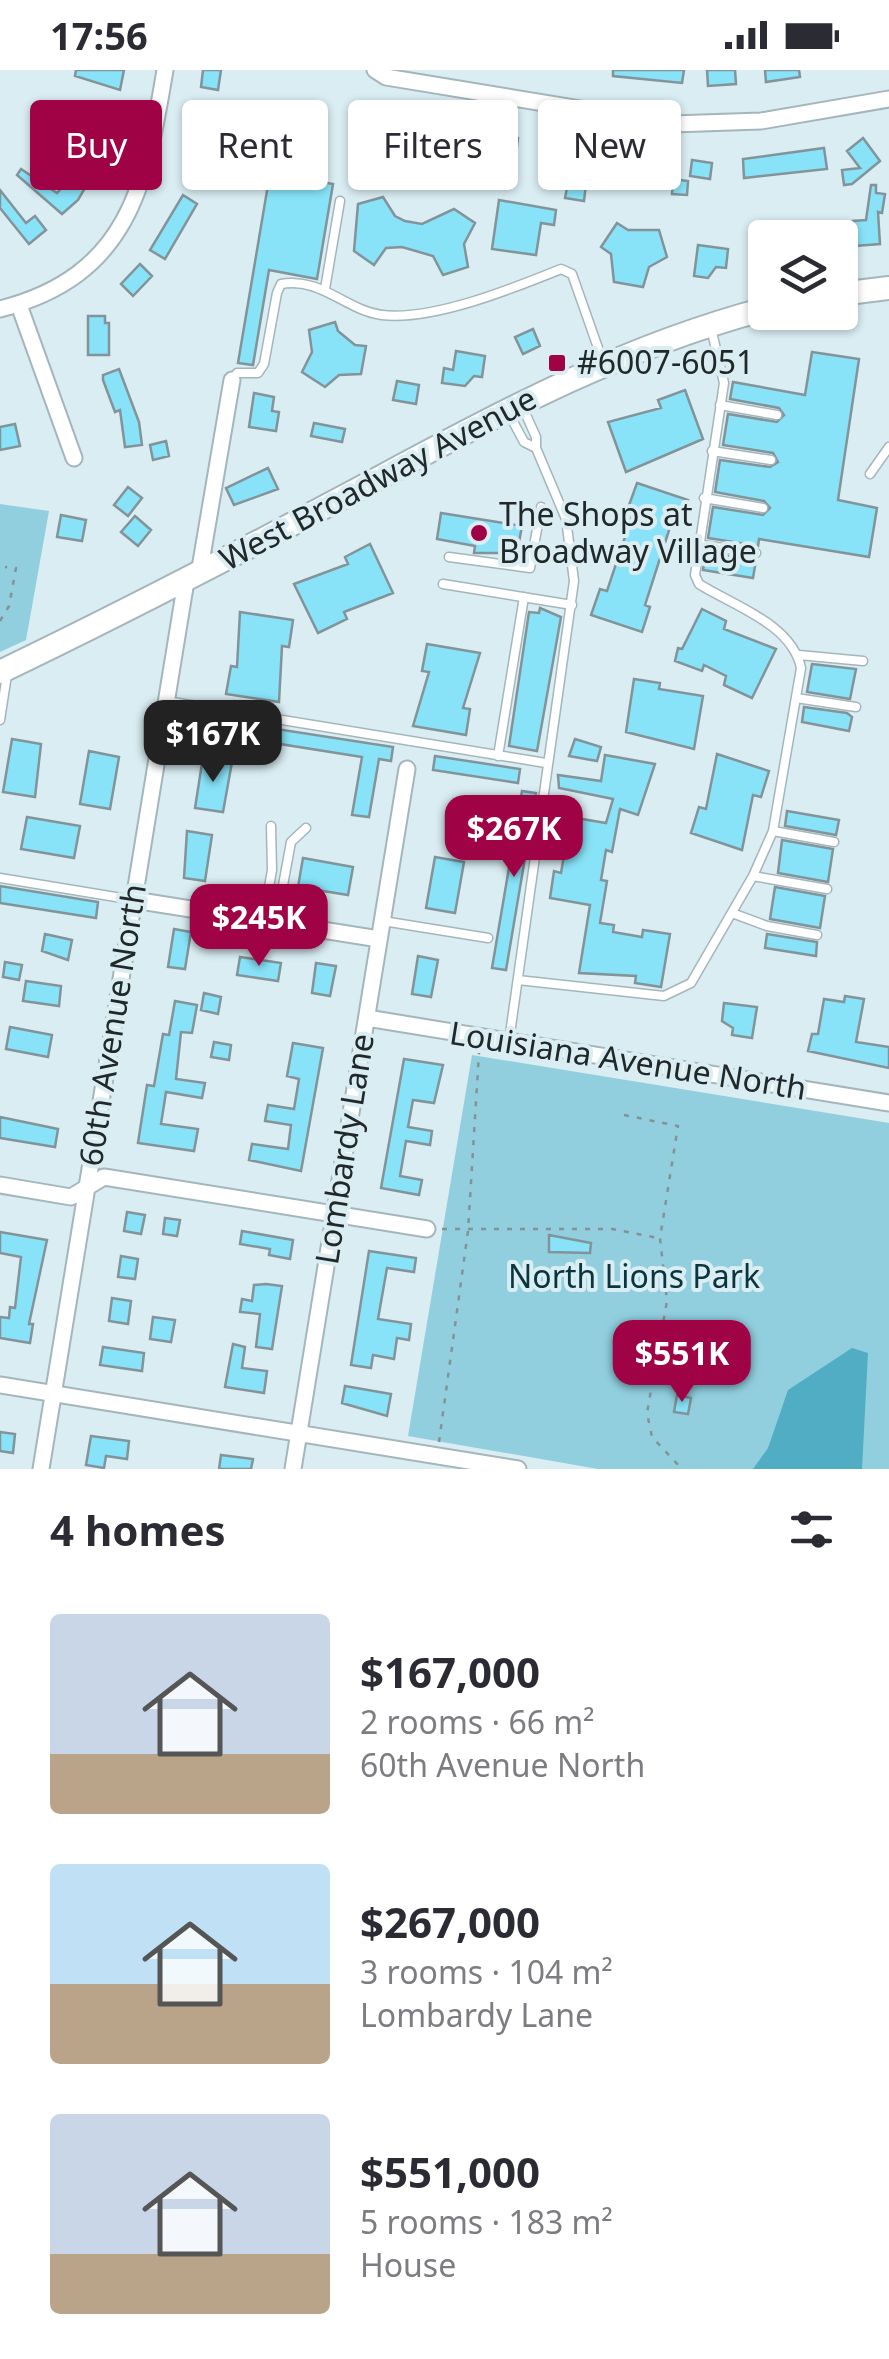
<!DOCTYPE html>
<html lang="en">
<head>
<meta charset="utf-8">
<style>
	body { margin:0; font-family:"Noto Sans",sans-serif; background:#f7f7f7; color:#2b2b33; height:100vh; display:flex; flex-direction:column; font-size:38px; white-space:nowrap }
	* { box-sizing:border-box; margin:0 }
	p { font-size:32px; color:#7c7c81 }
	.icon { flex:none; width:55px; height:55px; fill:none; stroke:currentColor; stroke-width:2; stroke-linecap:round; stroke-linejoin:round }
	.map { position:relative; height:1399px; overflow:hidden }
	.details { display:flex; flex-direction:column; background:#fff; flex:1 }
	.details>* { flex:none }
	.guide { position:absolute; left:30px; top:30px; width:830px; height:90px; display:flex; gap:20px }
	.fabs { position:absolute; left:748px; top:150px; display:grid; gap:20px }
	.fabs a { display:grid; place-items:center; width:110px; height:110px; border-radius:10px; background:#fff; box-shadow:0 2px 8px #0004; font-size:50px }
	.price { position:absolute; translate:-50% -85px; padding:0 22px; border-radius:20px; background:#9f0245; color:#fff; font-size:32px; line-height:65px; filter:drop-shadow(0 2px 5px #0008) }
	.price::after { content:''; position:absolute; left:50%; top:60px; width:30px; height:22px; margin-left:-15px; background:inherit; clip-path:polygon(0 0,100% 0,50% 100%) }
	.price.active { background:#222; color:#fff }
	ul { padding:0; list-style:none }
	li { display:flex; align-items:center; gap:30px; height:250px; padding:0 50px }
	li span { display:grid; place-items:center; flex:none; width:280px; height:200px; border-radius:10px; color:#555 }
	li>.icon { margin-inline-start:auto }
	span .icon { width:120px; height:120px; fill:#fffc; stroke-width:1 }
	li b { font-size:42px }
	h2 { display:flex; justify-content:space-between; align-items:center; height:120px; padding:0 50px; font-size:42px }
	.chip { padding:0 35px; border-radius:10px; background:#fff; box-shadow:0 2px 8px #0004; font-size:35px; line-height:90px }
	.chip.active { background:#9f0245; color:#fff }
	.status { display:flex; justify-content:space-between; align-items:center; height:70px; padding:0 50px; background:#fff; direction:ltr }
	.status svg { height:28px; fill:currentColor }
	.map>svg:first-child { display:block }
	.green { fill:#91cfdf }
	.water { fill:#51adc3 }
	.building { fill:#88e3f9; stroke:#829499; stroke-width:2.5 }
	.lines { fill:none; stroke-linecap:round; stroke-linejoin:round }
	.lane-casing { stroke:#a4b6bb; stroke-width:11 }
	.street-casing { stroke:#a4b6bb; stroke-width:19 }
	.secondary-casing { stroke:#a4b6bb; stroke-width:26 }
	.path { stroke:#849296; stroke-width:2.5; stroke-dasharray:5 8; stroke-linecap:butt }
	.lane { stroke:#fff; stroke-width:8 }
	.street { stroke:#fff; stroke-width:15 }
	.secondary { stroke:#fff; stroke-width:22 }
	.poi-dot { fill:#9f0245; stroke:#d9edf2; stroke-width:4 }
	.labels { text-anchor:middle; stroke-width:8; stroke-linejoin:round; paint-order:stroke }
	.poi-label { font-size:32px; fill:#21282a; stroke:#d9edf2; text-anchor:start }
	.street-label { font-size:32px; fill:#21282a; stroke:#d9edf2 }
	.park-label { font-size:32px; fill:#08353e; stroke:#d9edf2 }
</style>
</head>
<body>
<div class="status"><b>17:56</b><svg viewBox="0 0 49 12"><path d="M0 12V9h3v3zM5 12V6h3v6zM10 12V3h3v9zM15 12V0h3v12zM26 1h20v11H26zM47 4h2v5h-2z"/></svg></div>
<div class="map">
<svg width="889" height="1399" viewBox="0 0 889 1399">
	<rect width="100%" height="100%" fill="#d9edf2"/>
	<path class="green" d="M 0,434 L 49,441 L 26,570 L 0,582 Z
		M 472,985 L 889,1053 L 889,1399 L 598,1399 L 408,1366 Z"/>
	<path class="water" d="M 852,1278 L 868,1283 L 862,1399 L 753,1399 L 768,1378 L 788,1320 Z"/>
	<path class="building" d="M 76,0 L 124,0 L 120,20 L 75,6 Z
		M 203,0 L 221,0 L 218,20 L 201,17 Z
		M 613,0 L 684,0 L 682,13 L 613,6 Z
		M 707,0 L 735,0 L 736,14 L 708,16 Z
		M 765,0 L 799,0 L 800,7 L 766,12 Z
		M 101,40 L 118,44 L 113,66 L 97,62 Z
		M 199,41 L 221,47 L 215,70 L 193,64 Z
		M 403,48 L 424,51 L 421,68 L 401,65 Z
		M 450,55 L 471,59 L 468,76 L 458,74 L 456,89 L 445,87 Z
		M 498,64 L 518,68 L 516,84 L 495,80 Z
		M 383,67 L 400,70 L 398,84 L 380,81 Z
		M 863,68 L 880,91 L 852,114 L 844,115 L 842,100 L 860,98 L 847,81 Z
		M 544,71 L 565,75 L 564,81 L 589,88 L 591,79 L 610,82 L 608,99 L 588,97 L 584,131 L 565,128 L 572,94 L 541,88 Z
		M 51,75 L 80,92 L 86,83 L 102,89 L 78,130 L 62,144 L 17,105 L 21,99 L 57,123 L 72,106 L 43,88 Z
		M 824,78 L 827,99 L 744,108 L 743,89 Z
		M 194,82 L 210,90 L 200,111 L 184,104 Z
		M 640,87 L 661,90 L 659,107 L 638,104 Z
		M 692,90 L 712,93 L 710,109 L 690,106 Z
		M 270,103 L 333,114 L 317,209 L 269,200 L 253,295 L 238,293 Z
		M 673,109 L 688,111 L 687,125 L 672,124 Z
		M 871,115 L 876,115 L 876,123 L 885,124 L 882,143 L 878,142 L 880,174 L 855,176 L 853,151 L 866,150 Z
		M 0,120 L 26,153 L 35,146 L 46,160 L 29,174 L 0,138 Z
		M 183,125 L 197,134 L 165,189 L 150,180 Z
		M 383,127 L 395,146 L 405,151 L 422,154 L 454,139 L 475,153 L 464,174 L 468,197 L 443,205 L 433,186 L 402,177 L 386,178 L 374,195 L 354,181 L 358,134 Z
		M 499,130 L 556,140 L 554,155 L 541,153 L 536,185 L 492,179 Z
		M 617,153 L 628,160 L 659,160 L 667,187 L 649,197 L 643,217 L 614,212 L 611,184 L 601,177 Z
		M 765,173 L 765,195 L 755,197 L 750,176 Z
		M 698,175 L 728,179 L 726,198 L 716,197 L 708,208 L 694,206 Z
		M 140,194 L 152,206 L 133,226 L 121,214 Z
		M 88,246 L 105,246 L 105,253 L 109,253 L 109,285 L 88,285 Z
		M 335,252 L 338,261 L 355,275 L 366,276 L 361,304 L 339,305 L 325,317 L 302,302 L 312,282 L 309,260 Z
		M 533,259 L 540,276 L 523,284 L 515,267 Z
		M 456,281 L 485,286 L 482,307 L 474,306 L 465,316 L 442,313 L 444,298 L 453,300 Z
		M 812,282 L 859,289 L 838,430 L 877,438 L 869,487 L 759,469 L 758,476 L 708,468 L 713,437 L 763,445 L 770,438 L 764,431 L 715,422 L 720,390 L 770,397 L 778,392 L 773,383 L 723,375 L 728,344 L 777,352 L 784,345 L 779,338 L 730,329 L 733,312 L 805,325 Z
		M 119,299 L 139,352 L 142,375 L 125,377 L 120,340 L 115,342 L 103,310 L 103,305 Z
		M 397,311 L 419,315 L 416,334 L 393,330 Z
		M 685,320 L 703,369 L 626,402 L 608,352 L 661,338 L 658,330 Z
		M 254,323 L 274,327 L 272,341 L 279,342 L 276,361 L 249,357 Z
		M 314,353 L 345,359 L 342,372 L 311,366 Z
		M 15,354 L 20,376 L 0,380 L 0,357 Z
		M 166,371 L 169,386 L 153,390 L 150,375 Z
		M 268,398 L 278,419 L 234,435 L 226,418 Z
		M 637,413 L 688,430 L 679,456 L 671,454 L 645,535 L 650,537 L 642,562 L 591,545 L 600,519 L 607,521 L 634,440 L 628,438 Z
		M 128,417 L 142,428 L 128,446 L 114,435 Z
		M 441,443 L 522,456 L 517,483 L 474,483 L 475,476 L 437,469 Z
		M 61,445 L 86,450 L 82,471 L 57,467 Z
		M 135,446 L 151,460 L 138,476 L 121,462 Z
		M 370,474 L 393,523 L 344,542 L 347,549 L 318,563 L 294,514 L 348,494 L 345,487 Z
		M 706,483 L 756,490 L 753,508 L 703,500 Z
		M 540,538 L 561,547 L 537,681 L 509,676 L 529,542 L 539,543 Z
		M 702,539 L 726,551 L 724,559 L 776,579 L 752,628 L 724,615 L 726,606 L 704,595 L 702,601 L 675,591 L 678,578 L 682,579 Z
		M 240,542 L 293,550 L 289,577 L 282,576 L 279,632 L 226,624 L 231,596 L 237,597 Z
		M 427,574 L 480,583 L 463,638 L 470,639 L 466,665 L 413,656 L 429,602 L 422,601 Z
		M 812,594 L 856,599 L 850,629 L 807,622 Z
		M 634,609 L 660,613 L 659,619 L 703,626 L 694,679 L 626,662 Z
		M 804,637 L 847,643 L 852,647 L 849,661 L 802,652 Z
		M 219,650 L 393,677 L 391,691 L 379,689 L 369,747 L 352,745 L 362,687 L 217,664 Z
		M 12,669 L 41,674 L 35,727 L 3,722 Z
		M 575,669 L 601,677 L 597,691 L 569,686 Z
		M 89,681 L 119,687 L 110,739 L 80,734 Z
		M 717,684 L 769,701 L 761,727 L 753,725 L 742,780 L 691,763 L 699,737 L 706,739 Z
		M 605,685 L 655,694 L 638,745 L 620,739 L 612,782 L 606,780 L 601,810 L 607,811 L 600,853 L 614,855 L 613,862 L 642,867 L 643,860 L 670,864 L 661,917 L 635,913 L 636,906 L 579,903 L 590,835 L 550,828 L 554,801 L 561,803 L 566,774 L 560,773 L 564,746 L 606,753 L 613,729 L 559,718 L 558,705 L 601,711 Z
		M 435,686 L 520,699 L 518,713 L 433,700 Z
		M 203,687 L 232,692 L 223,742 L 195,738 Z
		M 522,721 L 536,723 L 506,900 L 492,898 Z
		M 787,741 L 839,750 L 836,765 L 785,756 Z
		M 27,747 L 80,756 L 74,788 L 21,779 Z
		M 187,761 L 212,765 L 205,811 L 184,808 Z
		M 782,770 L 833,779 L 828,812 L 778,803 Z
		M 435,787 L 464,792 L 455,843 L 426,838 Z
		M 303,788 L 353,797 L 348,825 L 298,817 Z
		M 0,816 L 98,832 L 96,848 L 0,833 Z
		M 775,817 L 825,826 L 820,858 L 770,849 Z
		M 174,859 L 191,862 L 185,899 L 168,897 Z
		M 45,864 L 72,870 L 68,890 L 42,881 Z
		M 767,864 L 817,872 L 816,886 L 765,878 Z
		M 418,886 L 438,890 L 431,927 L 412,924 Z
		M 240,887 L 281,893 L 278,911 L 237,905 Z
		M 5,892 L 22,895 L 19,910 L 3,907 Z
		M 316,893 L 336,896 L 330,926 L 312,923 Z
		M 26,911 L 61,916 L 59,936 L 23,931 Z
		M 204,923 L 221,927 L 218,944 L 201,940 Z
		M 845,926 L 864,929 L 856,972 L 889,977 L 889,998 L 808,981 L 812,964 L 818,964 L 824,929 L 844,932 Z
		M 175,931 L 197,935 L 192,963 L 181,962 L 176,1009 L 205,1013 L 202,1028 L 166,1022 L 161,1054 L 198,1059 L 194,1081 L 138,1073 L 147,1015 L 154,1016 L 163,964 L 169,965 Z
		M 724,933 L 757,937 L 752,968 L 732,965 L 733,958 L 722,951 Z
		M 10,957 L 52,965 L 48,987 L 6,979 Z
		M 214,972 L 231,975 L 229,990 L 211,987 Z
		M 293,973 L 323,978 L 301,1101 L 249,1090 L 252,1074 L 288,1079 L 291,1055 L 265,1051 L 268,1035 L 294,1039 L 299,1009 L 287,1006 Z
		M 404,989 L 443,995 L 434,1033 L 413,1030 L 408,1057 L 432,1061 L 430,1075 L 406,1071 L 400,1106 L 422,1110 L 419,1125 L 381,1118 Z
		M 0,1047 L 58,1059 L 55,1077 L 0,1068 Z
		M 127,1142 L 145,1145 L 141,1164 L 124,1161 Z
		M 165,1148 L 180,1150 L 177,1166 L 163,1164 Z
		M 242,1161 L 293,1170 L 290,1189 L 269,1185 L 270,1179 L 240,1174 Z
		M 0,1162 L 47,1170 L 29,1254 L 33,1254 L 30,1273 L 0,1268 L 0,1247 L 9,1248 L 10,1237 L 15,1238 L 21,1187 L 0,1183 Z
		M 549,1165 L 591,1173 L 590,1183 L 549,1182 Z
		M 369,1181 L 416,1188 L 414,1202 L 387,1198 L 378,1249 L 411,1254 L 409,1270 L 397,1268 L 394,1289 L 373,1285 L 371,1298 L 351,1295 Z
		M 121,1186 L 138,1189 L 135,1209 L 118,1207 Z
		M 266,1214 L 282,1216 L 272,1279 L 256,1277 L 260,1244 L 240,1242 L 242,1229 L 252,1231 L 254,1215 Z
		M 112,1228 L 131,1231 L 128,1254 L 109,1251 Z
		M 153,1247 L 175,1250 L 171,1272 L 150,1269 Z
		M 233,1274 L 245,1277 L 242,1298 L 267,1301 L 264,1323 L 225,1317 Z
		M 103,1277 L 144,1283 L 142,1301 L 100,1295 Z
		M 345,1316 L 391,1324 L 387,1346 L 342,1333 Z
		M 677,1325 L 691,1328 L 688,1344 L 674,1342 Z
		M 0,1362 L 15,1364 L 13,1383 L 0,1381 Z
		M 91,1366 L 129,1371 L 127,1389 L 106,1386 L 104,1398 L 86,1395 Z
		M 221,1385 L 253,1389 L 251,1399 L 219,1399 Z"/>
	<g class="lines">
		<defs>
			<path id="lane" d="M 325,219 L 340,131
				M 232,310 L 237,303 L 258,303 L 264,294 L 277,223 L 281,214 C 322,207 345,240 382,245 C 433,251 514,218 561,199 L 572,204 L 603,292
				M 720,335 L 777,345
				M 509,344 L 524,372 L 536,378 L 536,367 L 522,336
				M 712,381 L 771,390
				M 870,404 L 889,377
				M 704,428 L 763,438
				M 696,474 L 756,483
				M 449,487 L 530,498 L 541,437
				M 443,514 L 572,535
				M 799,585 L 863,591
				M 796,628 L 856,637
				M 166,631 L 546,693
				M 0,650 L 7,605
				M 498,686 L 524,527
				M 773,761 L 834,772
				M 753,806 L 827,819
				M 0,808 L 134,830
				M 732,843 L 767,856 L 817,865
				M 263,851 L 272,800 L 271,756
				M 383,851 L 488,868
				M 276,853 L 291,772 L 306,758
				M 518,910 L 664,926 L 691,913 L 753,806 L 773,761 L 801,598 C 792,554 734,536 699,514 L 695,505 L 724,313 L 711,258
				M 509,971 L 574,511 L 566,449 L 536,378"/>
			<path id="street" d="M 375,0 L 386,7 L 672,54 L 761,51 L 889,29
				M 19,235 L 74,388
				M 0,239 C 129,206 146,115 165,0
				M 199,504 L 232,310
				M 134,830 L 379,869
				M 367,948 L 889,1033
				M 0,1115 L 71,1127 L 104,1107 L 427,1159
				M 0,1315 L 518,1399
				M 41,1399 L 186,511
				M 293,1399 L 407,699"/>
			<path id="secondary" d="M 840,224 L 889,218
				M 0,602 C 123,543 244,480 364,416 C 497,345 618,278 765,239"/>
		</defs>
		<use href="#lane" class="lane-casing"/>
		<use href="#street" class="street-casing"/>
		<use href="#secondary" class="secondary-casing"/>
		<path class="path" d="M 0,551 L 9,536 L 16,498 L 5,497
			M 624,1045 L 678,1056 L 660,1168 L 667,1231 L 647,1343 L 652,1367 L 682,1399
			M 442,1159 L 612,1159 L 658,1168
			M 439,1372 L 468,1161 L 479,983"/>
		<use href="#lane" class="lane"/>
		<use href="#street" class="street"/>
		<use href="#secondary" class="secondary"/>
	</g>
	<g class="poi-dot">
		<rect x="547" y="283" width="20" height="20" rx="5"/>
		<circle cx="479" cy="463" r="10"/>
	</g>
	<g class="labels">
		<g class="poi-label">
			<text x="577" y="304">#6007-6051</text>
			<text x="499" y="456">The Shops at<tspan x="499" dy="37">Broadway Village</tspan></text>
		</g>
		<g class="street-label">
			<text transform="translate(378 409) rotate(-28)" y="11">West Broadway Avenue</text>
			<text transform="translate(113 955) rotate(-81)" y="11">60th Avenue North</text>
			<text transform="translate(628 991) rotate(9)" y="11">Louisiana Avenue North</text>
			<text transform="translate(345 1079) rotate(-81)" y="11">Lombardy Lane</text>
		</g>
		<g class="park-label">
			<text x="634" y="1218">North Lions Park</text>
		</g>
	</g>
</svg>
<div class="fabs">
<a><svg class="icon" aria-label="layers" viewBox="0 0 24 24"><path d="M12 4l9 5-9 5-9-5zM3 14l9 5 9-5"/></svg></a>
</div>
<b class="price active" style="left:213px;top:715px">$167K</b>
<b class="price" style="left:514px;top:810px">$267K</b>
<b class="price" style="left:259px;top:899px">$245K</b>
<b class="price" style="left:682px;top:1335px">$551K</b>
<div class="guide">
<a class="chip active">Buy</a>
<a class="chip">Rent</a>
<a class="chip">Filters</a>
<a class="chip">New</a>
</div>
</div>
<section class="details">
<h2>4 homes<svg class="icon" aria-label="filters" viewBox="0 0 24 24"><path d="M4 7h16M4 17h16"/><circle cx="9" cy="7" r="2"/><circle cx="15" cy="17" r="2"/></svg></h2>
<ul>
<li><span style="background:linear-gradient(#c9d6e8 70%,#b9a48a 0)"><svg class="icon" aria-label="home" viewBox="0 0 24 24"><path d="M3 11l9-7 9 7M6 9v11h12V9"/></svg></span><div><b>$167,000</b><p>2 rooms · 66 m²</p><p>60th Avenue North</p></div></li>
<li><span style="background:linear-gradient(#bfe0f5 60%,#b9a48a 0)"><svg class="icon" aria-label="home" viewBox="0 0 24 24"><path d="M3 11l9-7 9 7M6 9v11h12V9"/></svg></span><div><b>$267,000</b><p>3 rooms · 104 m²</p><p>Lombardy Lane</p></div></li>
<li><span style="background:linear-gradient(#c9d6e8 70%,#b9a48a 0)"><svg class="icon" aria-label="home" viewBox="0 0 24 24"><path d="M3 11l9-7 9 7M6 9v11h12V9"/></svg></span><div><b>$551,000</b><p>5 rooms · 183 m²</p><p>House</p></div></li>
</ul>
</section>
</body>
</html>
